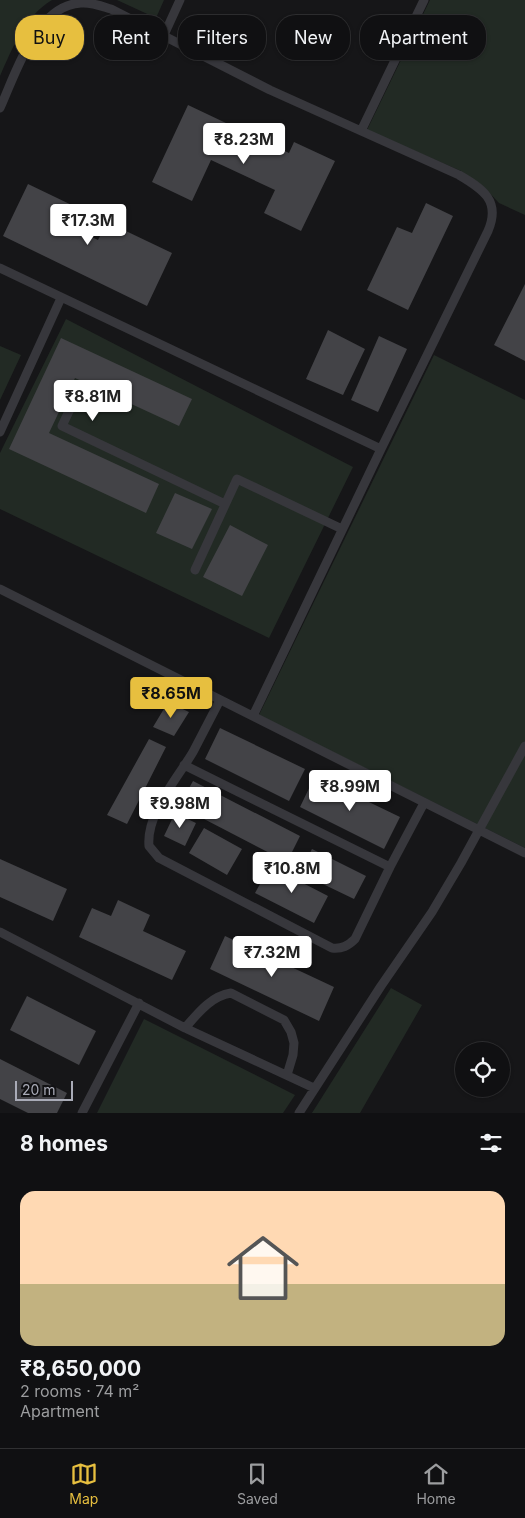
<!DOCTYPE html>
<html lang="en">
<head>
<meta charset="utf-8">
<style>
	body { margin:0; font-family:Inter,sans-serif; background:#1e1e20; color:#f1f3f6; height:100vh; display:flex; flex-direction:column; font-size:19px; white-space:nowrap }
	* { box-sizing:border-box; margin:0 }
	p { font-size:16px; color:#9c9d9f }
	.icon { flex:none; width:28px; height:28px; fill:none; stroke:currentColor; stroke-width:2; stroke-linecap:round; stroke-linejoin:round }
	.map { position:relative; height:1113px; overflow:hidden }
	.details { display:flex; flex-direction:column; background:#101012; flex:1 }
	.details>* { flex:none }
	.banner { position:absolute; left:15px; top:15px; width:495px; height:45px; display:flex; gap:10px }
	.buttons { position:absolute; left:455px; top:1042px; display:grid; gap:10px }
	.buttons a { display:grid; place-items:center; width:55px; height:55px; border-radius:50%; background:#101012; box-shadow:0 1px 4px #0004,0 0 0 1px #303032; font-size:25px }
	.scale { position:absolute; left:15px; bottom:12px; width:58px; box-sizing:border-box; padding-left:5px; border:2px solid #a9abb7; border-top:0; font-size:14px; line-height:18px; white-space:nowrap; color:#a9abb7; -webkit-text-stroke:4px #111113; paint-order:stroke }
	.price { position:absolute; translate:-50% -42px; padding:0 11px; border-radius:5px; background:#fff; color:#222; font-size:16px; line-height:32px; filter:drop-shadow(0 1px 2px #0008) }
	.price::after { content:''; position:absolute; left:50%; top:30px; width:15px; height:11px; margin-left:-8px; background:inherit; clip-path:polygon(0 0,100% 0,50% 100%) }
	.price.on { background:#e7bf3f; color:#111 }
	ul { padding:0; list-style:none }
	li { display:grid; align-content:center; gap:10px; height:265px; padding:0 20px }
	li+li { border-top:1px solid #303032 }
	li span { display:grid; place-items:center; height:155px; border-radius:15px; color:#555 }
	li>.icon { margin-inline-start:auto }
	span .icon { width:90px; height:90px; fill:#fffc; stroke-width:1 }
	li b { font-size:21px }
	h2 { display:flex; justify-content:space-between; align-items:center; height:60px; padding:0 20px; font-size:21px }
	.pill { padding:0 18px; border-radius:20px; background:#101012; box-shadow:0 1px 4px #0004,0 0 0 1px #303032; font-size:18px; line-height:45px }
	.pill.on { background:#e7bf3f; color:#111 }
	.tab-bar { display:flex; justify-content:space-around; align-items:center; height:70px; border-top:1px solid #303032; background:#101012; font-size:14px; color:#9c9d9f }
	.tab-bar a { display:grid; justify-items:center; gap:2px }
	.tab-bar .on { color:#e7bf3f }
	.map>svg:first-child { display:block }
	.green { fill:#222a24 }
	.building { fill:#434347 }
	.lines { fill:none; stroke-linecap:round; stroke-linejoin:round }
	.service { stroke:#37373c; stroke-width:9 }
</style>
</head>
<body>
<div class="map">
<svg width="525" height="1113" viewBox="0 0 525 1113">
	<rect width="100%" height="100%" fill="#161618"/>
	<path class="green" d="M 0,0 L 52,0 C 24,17 13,47 0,76 Z
		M 117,0 L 164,0 L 156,18 Z
		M 430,0 L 525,0 L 525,215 L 499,203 L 483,186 L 461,171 L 367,130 Z
		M 66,319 L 353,467 L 269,638 L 0,509 L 0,453 Z
		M 0,346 L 21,355 L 0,400 Z
		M 434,355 L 525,400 L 525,848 L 259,715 Z
		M 391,988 L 422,1005 L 360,1113 L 312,1113 Z
		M 144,1019 L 295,1095 L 283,1113 L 97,1113 Z"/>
	<path class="building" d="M 188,105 L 289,153 L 294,142 L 335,161 L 301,231 L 264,213 L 275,190 L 211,160 L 192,201 L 152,182 Z
		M 28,184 L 80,209 L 71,227 L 98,240 L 107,222 L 172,253 L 147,306 L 3,236 Z
		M 426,203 L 453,216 L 408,310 L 367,290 L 397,227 L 412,233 Z
		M 525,284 L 525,361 L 494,345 Z
		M 328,330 L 365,349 L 343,395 L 306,379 Z
		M 379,336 L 407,349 L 378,412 L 351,400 Z
		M 61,338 L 192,399 L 179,426 L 75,378 L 49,433 L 159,484 L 146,513 L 9,449 Z
		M 175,493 L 212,509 L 192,549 L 156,533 Z
		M 230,525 L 268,545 L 242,596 L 203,577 Z
		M 168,702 L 189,712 L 174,736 L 153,727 Z
		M 220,728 L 305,769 L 289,801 L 205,759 Z
		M 149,739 L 166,747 L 127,824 L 107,815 Z
		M 315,776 L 400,817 L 384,849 L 300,807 Z
		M 193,781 L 300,836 L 287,862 L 179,806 Z
		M 175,813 L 196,823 L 185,846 L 164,836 Z
		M 204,828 L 242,849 L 227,875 L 189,853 Z
		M 312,849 L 366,876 L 354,899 L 300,873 Z
		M 0,859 L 67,889 L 53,921 L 0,897 Z
		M 270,866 L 328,896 L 314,923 L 255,893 Z
		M 118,900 L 150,915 L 143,931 L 186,951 L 172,980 L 79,937 L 92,908 L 111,916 Z
		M 225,936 L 334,987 L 319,1021 L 210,969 Z
		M 27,996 L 96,1031 L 79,1065 L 10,1030 Z
		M 0,1059 L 67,1093 L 57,1113 L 28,1113 L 0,1099 Z"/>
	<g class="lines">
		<path class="service" d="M 164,35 L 180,0
			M 0,108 C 16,73 36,5 81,3 C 91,2 101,6 111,9 L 270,90 L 459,175 C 483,189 501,201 488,231 L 381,449 L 253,716
			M 361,131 L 424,0
			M 0,268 L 381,449
			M 79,390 L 62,426 L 225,504
			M 0,432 L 61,298
			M 195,570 L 237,479 L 342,529
			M 0,589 L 525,853
			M 220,700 C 211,717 202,735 193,752 C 177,779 146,814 149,846 L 159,858 L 332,948 C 342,949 348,946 355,939 L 390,867 L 424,803
			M 184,765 L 390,867
			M 0,932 L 185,1028 L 314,1088
			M 185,1028 C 198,1013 211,996 231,993 L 284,1020 L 291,1032 L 294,1043 L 293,1055 L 287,1075
			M 82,1113 L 139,1003
			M 299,1113 L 381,986 L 432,912 L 461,863 L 525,746"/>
	</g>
</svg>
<div class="buttons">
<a><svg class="icon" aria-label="locate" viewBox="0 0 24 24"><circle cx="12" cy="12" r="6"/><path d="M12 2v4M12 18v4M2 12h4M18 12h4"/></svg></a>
</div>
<div class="scale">20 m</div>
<b class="price" style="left:244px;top:165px">₹8.23M</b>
<b class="price" style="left:88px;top:246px">₹17.3M</b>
<b class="price" style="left:93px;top:422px">₹8.81M</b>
<b class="price on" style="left:171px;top:719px">₹8.65M</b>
<b class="price" style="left:350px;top:812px">₹8.99M</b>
<b class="price" style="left:180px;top:829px">₹9.98M</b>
<b class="price" style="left:292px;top:894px">₹10.8M</b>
<b class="price" style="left:272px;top:978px">₹7.32M</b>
<div class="banner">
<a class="pill on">Buy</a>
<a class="pill">Rent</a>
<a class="pill">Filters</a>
<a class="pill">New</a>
<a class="pill">Apartment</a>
</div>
</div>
<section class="details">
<h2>8 homes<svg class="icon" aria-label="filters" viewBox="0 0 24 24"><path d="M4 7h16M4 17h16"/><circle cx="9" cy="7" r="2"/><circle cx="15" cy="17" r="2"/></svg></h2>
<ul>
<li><span style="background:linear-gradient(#ffd9b3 60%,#c2b280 0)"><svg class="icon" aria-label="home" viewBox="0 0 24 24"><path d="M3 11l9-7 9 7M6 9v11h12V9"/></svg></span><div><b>₹8,650,000</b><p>2 rooms · 74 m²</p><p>Apartment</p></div></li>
</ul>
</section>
<nav class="tab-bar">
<a class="on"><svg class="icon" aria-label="map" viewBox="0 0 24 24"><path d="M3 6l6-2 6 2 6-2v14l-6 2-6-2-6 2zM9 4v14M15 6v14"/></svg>Map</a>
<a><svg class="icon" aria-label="saved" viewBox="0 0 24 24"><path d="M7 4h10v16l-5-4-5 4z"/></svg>Saved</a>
<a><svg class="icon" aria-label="home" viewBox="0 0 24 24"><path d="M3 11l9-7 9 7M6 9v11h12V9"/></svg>Home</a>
</nav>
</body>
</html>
